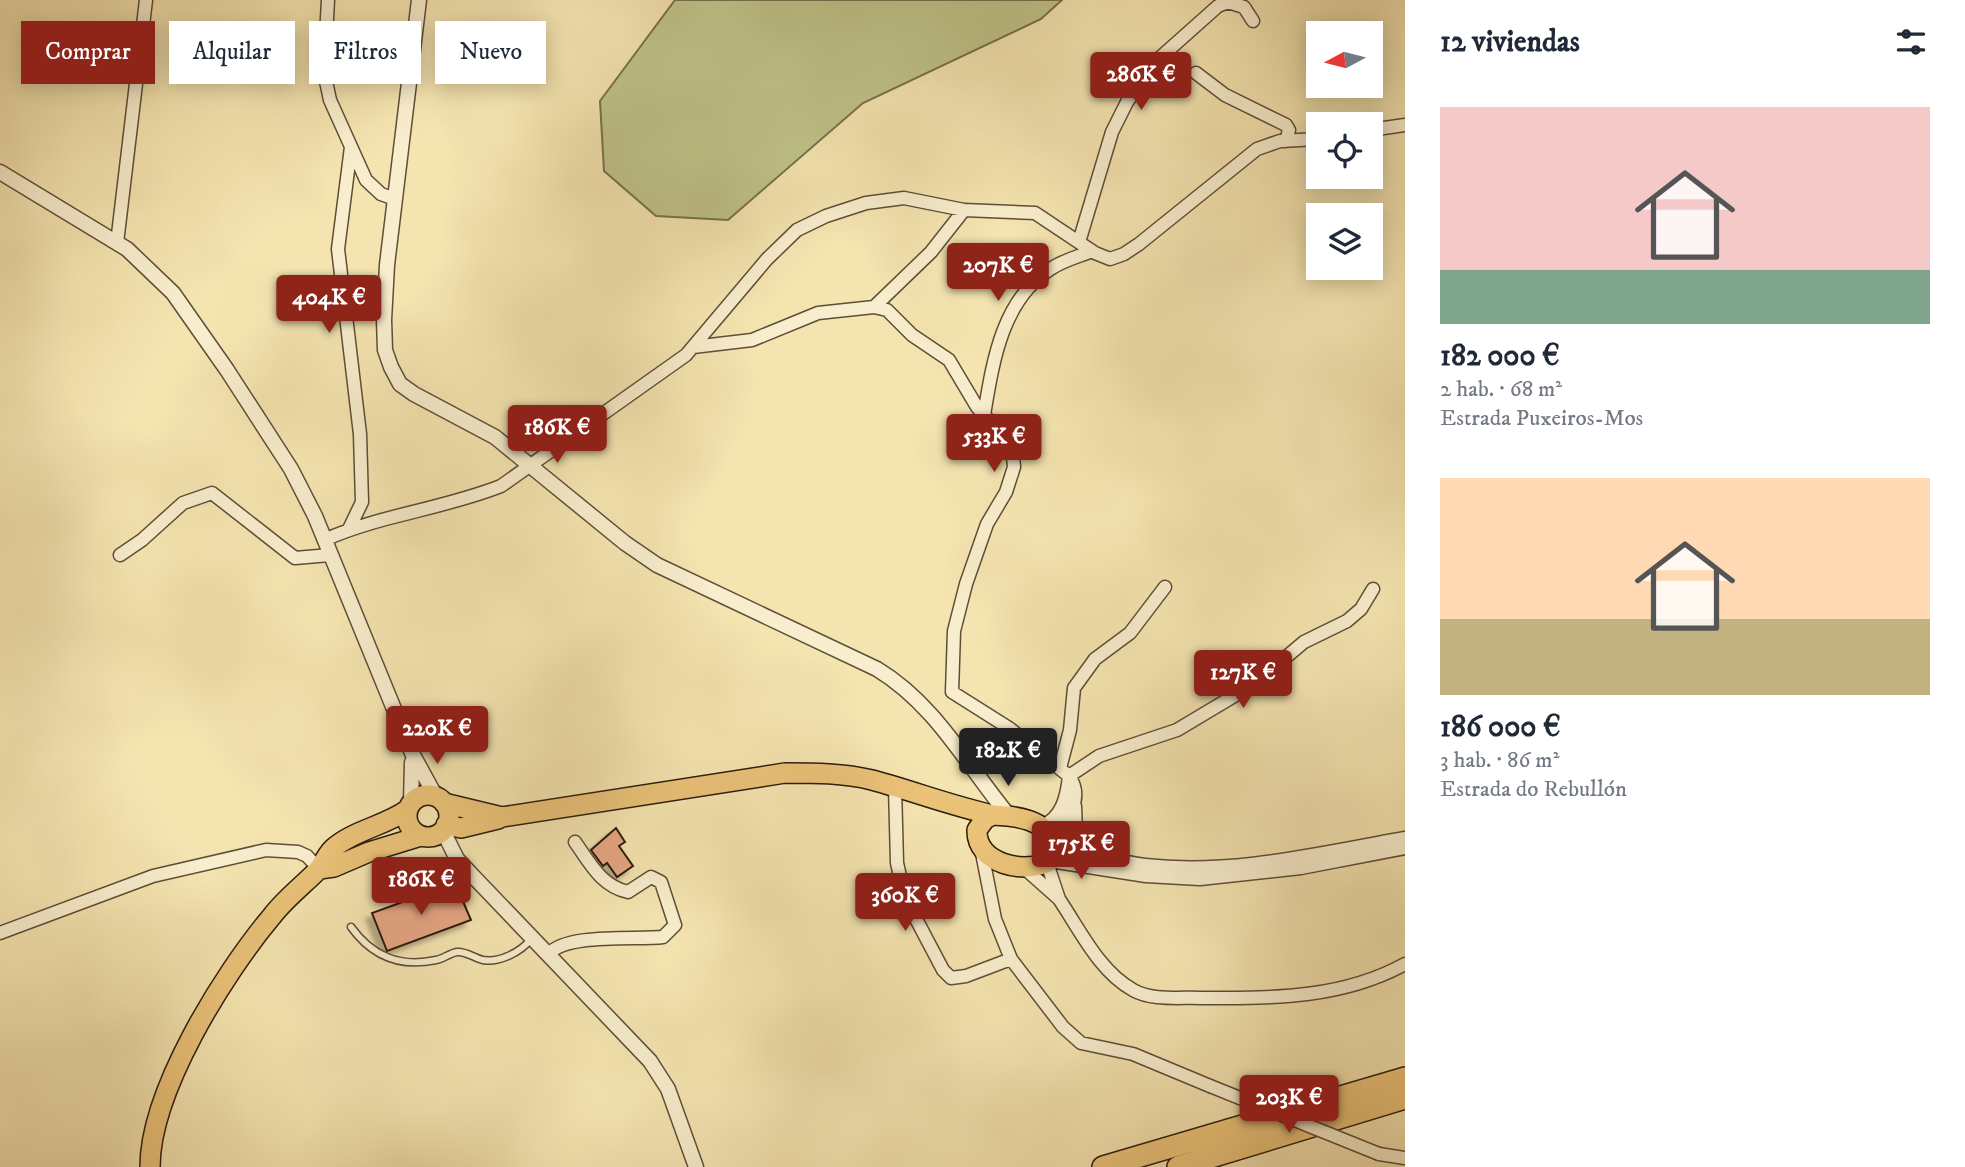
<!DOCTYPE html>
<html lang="es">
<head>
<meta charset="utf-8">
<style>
	body { margin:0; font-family:"IM FELL DW Pica",serif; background:#f6f6f7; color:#1f2937; height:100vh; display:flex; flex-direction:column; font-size:26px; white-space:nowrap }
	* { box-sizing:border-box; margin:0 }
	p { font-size:23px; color:#747a83 }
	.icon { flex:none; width:38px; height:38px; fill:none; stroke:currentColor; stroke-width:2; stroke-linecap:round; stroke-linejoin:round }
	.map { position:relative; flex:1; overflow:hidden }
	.details { display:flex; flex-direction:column; background:#fff; width:560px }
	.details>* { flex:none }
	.hud { position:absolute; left:21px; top:21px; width:665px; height:63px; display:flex; gap:14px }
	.needle { width:46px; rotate:263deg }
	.controls { position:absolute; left:1306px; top:21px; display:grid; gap:14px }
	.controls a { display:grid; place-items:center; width:77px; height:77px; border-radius:0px; background:#fff; box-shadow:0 4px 18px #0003; font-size:35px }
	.price { position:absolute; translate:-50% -60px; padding:0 16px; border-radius:7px; background:#8f2418; color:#fff; font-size:23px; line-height:46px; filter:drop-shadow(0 2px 4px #0008) }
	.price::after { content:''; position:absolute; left:50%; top:42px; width:21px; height:16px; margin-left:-10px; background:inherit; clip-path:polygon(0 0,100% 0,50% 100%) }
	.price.on { background:#222; color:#fff }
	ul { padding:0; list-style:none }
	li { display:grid; align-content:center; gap:14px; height:371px; padding:0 35px }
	li span { display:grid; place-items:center; height:217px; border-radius:0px; color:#555 }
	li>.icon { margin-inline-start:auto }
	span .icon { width:126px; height:126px; fill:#fffc; stroke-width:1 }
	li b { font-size:30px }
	h2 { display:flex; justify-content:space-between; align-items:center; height:84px; padding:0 35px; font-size:30px }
	.tag { padding:0 24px; border-radius:0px; background:#fff; box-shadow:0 4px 18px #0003; font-size:24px; line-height:63px }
	.tag.on { background:#8f2418; color:#fff }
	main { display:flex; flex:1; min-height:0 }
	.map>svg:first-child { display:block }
	.green { fill:#bfc389; stroke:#76704c; stroke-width:2 }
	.building { fill:#e5a583; stroke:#2c1c0f; stroke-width:2; filter:url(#shadow) }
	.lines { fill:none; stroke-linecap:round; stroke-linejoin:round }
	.service-casing { stroke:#5e4e37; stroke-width:9 }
	.minor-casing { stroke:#5e4e37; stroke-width:15 }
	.tertiary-casing { stroke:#5e4e37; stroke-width:17 }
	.trunk-casing { stroke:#2c1c0f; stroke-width:22 }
	.motorway-casing { stroke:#2c1c0f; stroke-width:24 }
	.service { stroke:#f8edcc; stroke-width:6 }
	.minor { stroke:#f8edcc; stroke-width:12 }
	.tertiary { stroke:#f8edcc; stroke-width:14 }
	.trunk { stroke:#eac278; stroke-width:19 }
	.motorway { stroke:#eac278; stroke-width:21 }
	.minor-bridge-casing { stroke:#5e4e37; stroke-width:15; stroke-linecap:butt }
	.minor-bridge { stroke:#f8edcc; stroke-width:12 }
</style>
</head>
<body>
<main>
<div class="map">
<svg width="1405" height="1167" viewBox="0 0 1405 1167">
	<defs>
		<filter id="shadow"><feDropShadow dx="-6" dy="6" stdDeviation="2" flood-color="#0004"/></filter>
	</defs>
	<rect width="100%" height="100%" fill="#f4e4b0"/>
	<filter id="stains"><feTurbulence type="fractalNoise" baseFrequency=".00286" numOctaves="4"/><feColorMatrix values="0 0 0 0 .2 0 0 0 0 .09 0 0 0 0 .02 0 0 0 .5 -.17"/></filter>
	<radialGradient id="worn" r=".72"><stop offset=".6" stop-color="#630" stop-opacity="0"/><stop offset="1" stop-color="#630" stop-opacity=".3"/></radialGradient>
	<path class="green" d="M 675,0 L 1062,0 L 1041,19 L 863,103 L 728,220 L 656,216 L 604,171 L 600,101 Z"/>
	<path class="building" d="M 616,828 L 625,842 L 619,846 L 633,866 L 617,877 L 607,863 L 603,866 L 591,850 Z
		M 455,883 L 471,920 L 387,951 L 372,913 Z"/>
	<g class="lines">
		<defs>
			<path id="service" d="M 351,927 C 372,956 399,968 436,960 C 443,959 450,953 457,952 C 466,951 474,958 483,960 C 499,963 521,952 531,939"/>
			<path id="minor" d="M 328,0 L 324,72 L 330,100 L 366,180 L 381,194 L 395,199
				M 1196,73 L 1225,95 L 1286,125 L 1289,130 L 1286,141
				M 1370,130 L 1405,125
				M 1079,242 L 1112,132 L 1127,102 L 1154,63 L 1218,6 L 1228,2 L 1244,7 L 1253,21
				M 117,243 L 146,0
				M 874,307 L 931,252 L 964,210
				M 693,347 L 752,340 L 818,313 L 874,307 L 887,310 L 912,335 L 949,360 L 977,407 L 1012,446 L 1014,467 L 1006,492 L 987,524 L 966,584 L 954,631 L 952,692 L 1009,728 L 1069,776 L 1099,756 L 1177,730 L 1254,684 L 1304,642 L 1347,621 L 1361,609 L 1373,589
				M 984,415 C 993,361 1002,299 1052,268 C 1064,260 1080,256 1092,251
				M 349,529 L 362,502 L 360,434 L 338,249 L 351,147
				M 324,540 C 380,515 443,509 501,486 L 686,355 L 767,259 L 797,230 L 826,216 L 866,203 L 904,198 L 964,210 L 1035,213 L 1095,253 L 1110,259 L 1124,254 L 1139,244 L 1257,149 L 1280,141 L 1318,139
				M 120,555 L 142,540 L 183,503 L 212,493 L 295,558 L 330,555
				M 1060,768 L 1070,730 L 1074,688 L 1095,659 L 1130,633 L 1165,587
				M 895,787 L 897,863 L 905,898 L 943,970 L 951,978 L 966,976 L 1011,959
				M 1075,806 L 1076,832 L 1087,851
				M 1041,826 C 1062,819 1067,796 1069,776 C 1085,799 1067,820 1052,838 C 1082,849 1112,861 1145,865 C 1232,875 1320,853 1405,838
				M 981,848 L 995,919 L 1011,959 L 1063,1027 L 1081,1043 L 1133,1054 L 1210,1086
				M 1050,861 L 1146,876 L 1200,879 L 1301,868 L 1405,848
				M 1023,867 L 1059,899 L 1047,863
				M 1059,899 C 1080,930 1099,971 1133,990 C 1152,1001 1180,997 1201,998 C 1273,998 1341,999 1405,964
				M 0,933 L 153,876 L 266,850 L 298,852 L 307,856 L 319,869
				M 549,954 C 566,933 636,940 663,937 L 675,925 L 661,882 L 651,877 L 628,892 C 601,886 590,863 575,842
				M 1379,1154 L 1405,1158"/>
			<path id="tertiary" d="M 419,0 L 387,265 L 384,320 L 385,350 L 391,367 L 400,384 L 414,394 L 495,437 L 625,543 L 657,565 L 877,669 C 936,705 966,764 1009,816
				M 0,172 L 127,249 L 173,293 L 227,370 L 291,469 L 315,516 L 412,753 L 436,797
				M 411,803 L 412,762
				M 443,831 L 457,859 L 471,874 L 650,1061 L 668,1089 L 696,1167"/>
			<path id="trunk" d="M407 816a21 21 0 1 1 42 0a21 21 0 1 1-42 0Z
				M 444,803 L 502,817 L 785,773 C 814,773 844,773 872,780 C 913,791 952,806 993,815
				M 993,815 C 1016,816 1045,819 1054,843 L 1050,861 C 1025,875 976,864 977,830 L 985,819 Z
				M 446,825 L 461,828 L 498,819
				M 319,869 L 334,867 L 369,852 L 421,836
				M 150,1167 C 150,1091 224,973 272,916 C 285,899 302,886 317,871 C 325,863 326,853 336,846 C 356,830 386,825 407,810"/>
			<path id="motorway" d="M 1103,1167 L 1405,1078
				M 1178,1167 L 1405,1098"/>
		</defs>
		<use href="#service" class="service-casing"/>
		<use href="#minor" class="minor-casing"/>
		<use href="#tertiary" class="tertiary-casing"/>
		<use href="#trunk" class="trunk-casing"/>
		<use href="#motorway" class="motorway-casing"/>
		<use href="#service" class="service"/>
		<use href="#minor" class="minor"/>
		<use href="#tertiary" class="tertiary"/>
		<use href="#trunk" class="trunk"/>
		<use href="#motorway" class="motorway"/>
		<defs>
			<path id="minor-bridge" d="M 1210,1086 L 1379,1154"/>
		</defs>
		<use href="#minor-bridge" class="minor-bridge-casing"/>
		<use href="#minor-bridge" class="minor-bridge"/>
	</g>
	<rect width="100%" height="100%" filter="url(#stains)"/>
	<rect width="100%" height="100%" fill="url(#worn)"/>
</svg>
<div class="controls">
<a><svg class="needle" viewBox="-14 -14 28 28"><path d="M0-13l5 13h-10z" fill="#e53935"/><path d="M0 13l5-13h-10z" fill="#747a83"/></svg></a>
<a><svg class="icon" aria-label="locate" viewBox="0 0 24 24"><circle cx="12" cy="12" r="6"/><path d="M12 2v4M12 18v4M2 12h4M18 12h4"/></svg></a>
<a><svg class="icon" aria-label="layers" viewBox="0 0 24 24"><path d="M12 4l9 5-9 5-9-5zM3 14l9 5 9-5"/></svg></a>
</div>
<b class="price" style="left:1141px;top:112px">286K €</b>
<b class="price" style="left:998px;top:303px">207K €</b>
<b class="price" style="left:329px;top:335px">404K €</b>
<b class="price" style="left:557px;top:465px">186K €</b>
<b class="price" style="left:994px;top:474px">533K €</b>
<b class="price" style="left:1243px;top:710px">127K €</b>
<b class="price" style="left:437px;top:766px">220K €</b>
<b class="price on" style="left:1008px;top:788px">182K €</b>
<b class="price" style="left:1081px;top:881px">175K €</b>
<b class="price" style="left:421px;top:917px">186K €</b>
<b class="price" style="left:905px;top:933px">360K €</b>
<b class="price" style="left:1289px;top:1135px">203K €</b>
<div class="hud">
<a class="tag on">Comprar</a>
<a class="tag">Alquilar</a>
<a class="tag">Filtros</a>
<a class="tag">Nuevo</a>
</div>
</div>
<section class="details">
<h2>12 viviendas<svg class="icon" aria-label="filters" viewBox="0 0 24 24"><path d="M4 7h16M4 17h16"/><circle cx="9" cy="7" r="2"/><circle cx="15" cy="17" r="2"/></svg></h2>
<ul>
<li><span style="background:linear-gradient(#f6c9c9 75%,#7fa58c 0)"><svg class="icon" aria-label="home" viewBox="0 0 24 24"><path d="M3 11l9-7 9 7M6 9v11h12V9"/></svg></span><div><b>182 000 €</b><p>2 hab. · 68 m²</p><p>Estrada Puxeiros-Mos</p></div></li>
<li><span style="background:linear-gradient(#ffd9b3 65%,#c2b280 0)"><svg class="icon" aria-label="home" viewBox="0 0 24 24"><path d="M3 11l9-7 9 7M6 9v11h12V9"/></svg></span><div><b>186 000 €</b><p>3 hab. · 86 m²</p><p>Estrada do Rebullón</p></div></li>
</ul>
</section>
</main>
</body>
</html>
